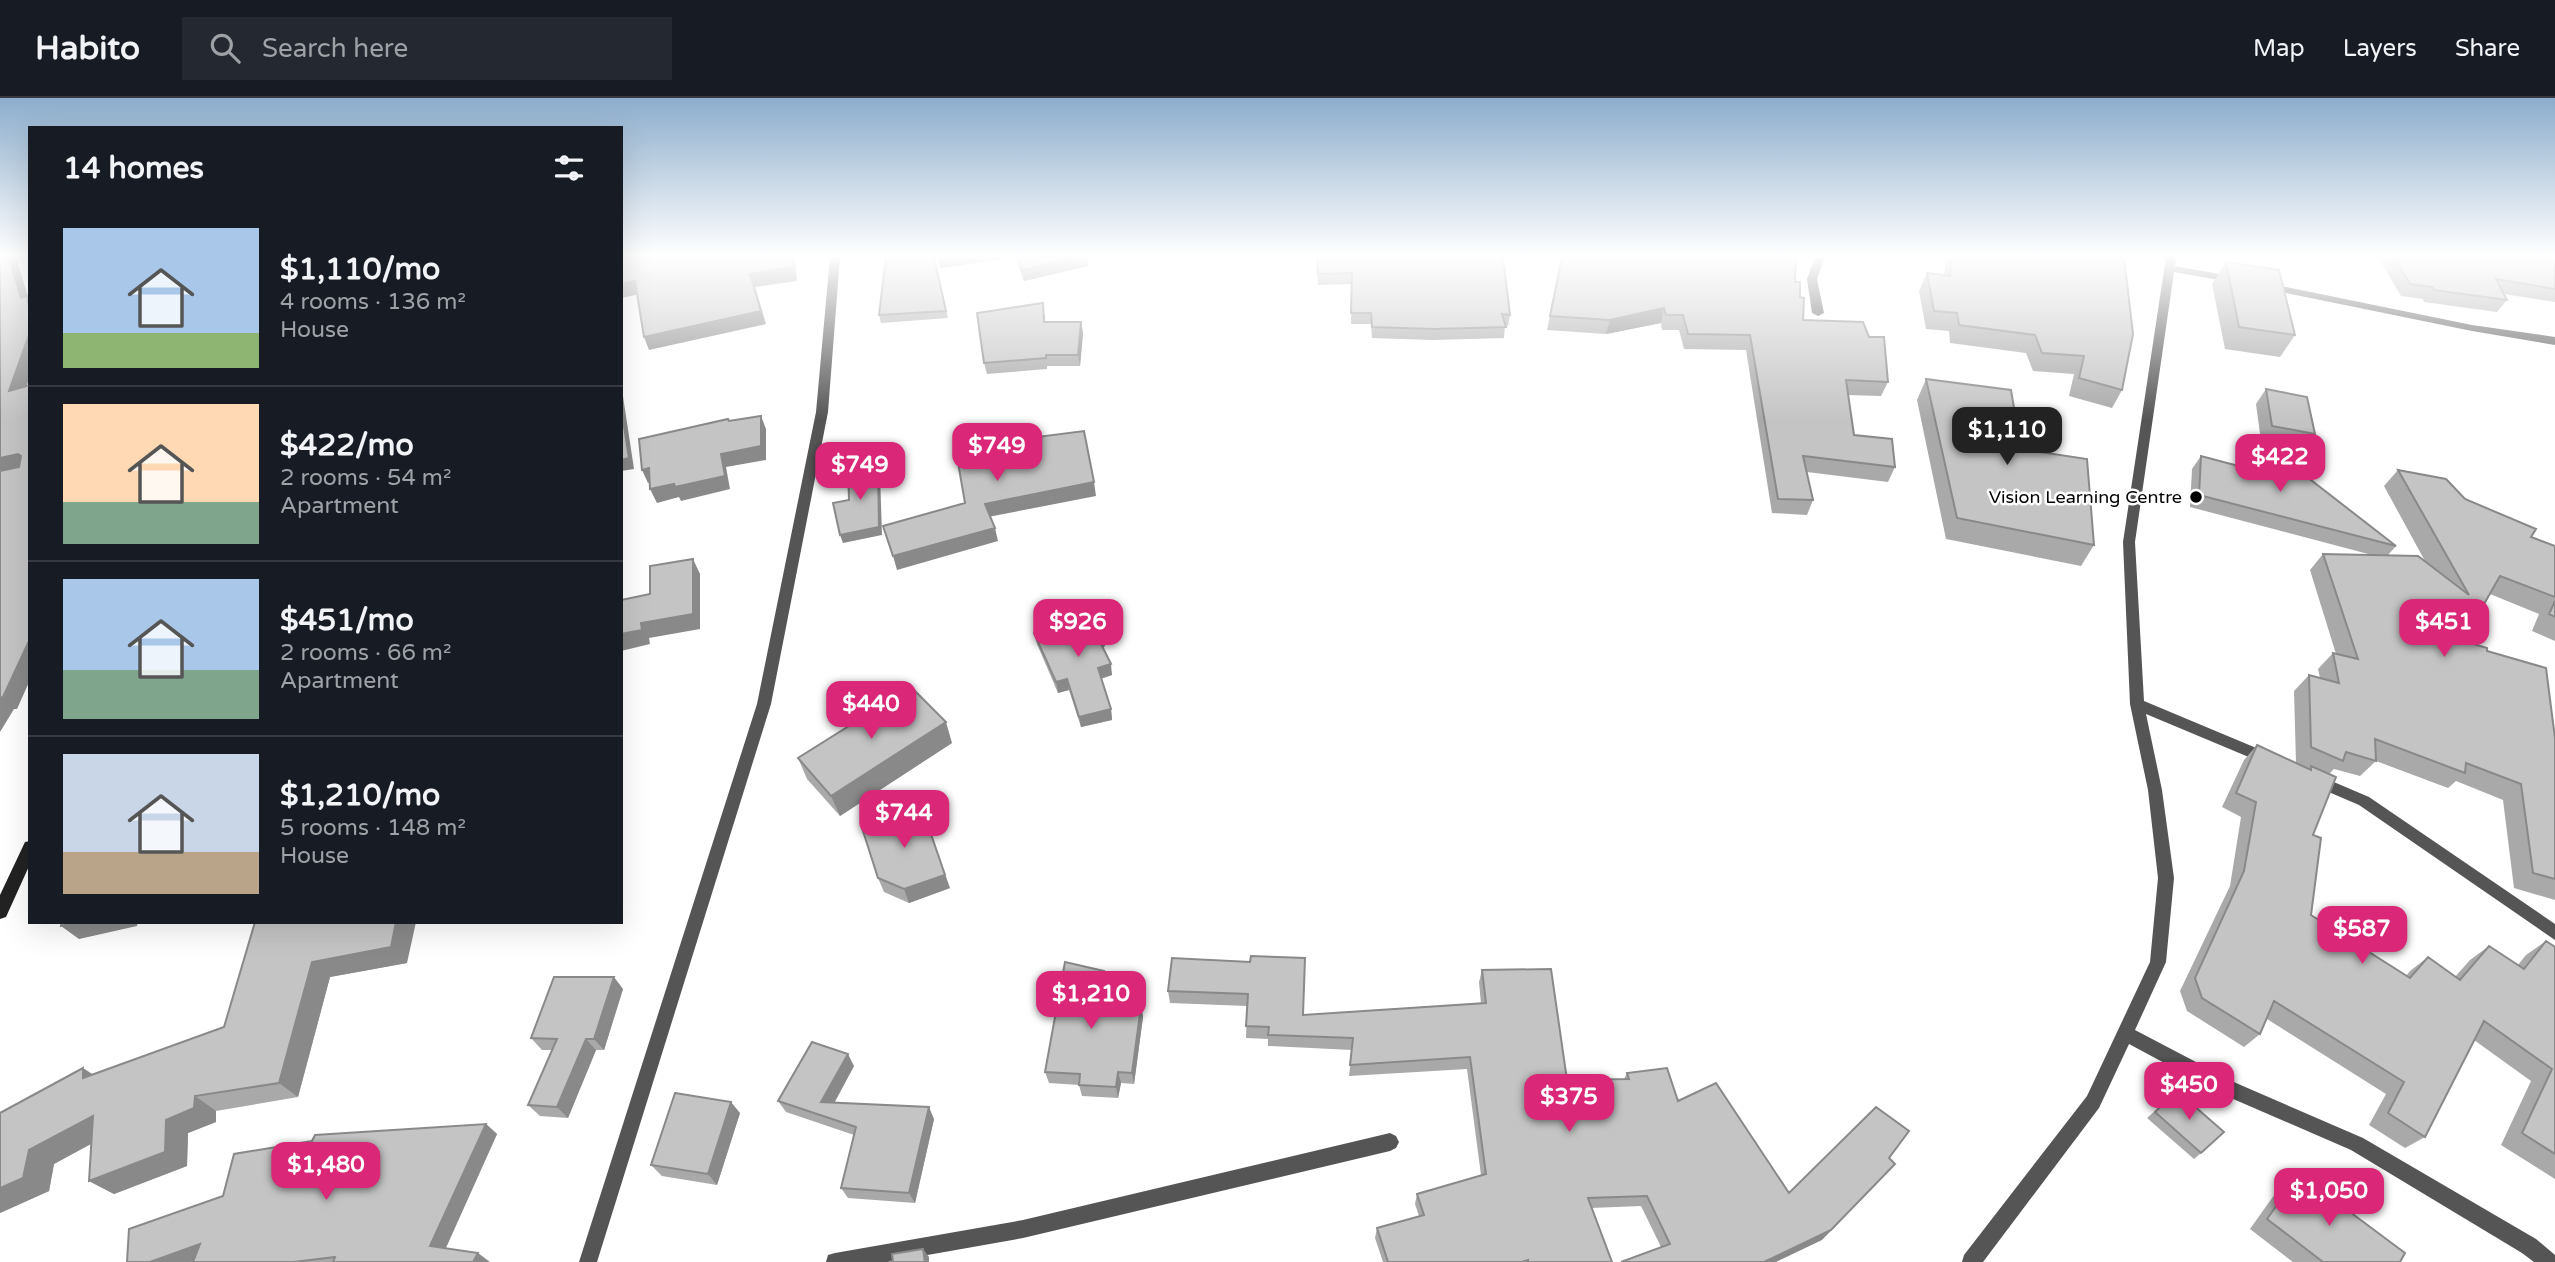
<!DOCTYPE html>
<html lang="en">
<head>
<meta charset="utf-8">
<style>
	body { margin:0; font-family:"Varela Round",sans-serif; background:#242831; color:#f1f3f6; height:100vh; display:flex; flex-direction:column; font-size:26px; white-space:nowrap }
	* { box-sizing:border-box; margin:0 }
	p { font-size:23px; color:#9ea1a6 }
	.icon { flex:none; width:38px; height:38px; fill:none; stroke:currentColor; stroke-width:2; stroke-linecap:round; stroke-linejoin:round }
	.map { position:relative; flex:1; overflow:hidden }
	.details { position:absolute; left:28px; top:28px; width:595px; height:798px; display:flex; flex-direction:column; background:#171b24; border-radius:0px; box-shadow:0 7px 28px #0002 }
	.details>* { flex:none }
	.price { position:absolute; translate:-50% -60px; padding:0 16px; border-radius:14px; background:#db2777; color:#fff; font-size:23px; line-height:46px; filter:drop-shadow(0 2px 4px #0008) }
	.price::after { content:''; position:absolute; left:50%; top:42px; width:21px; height:16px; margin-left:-10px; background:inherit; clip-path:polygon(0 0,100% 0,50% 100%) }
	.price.on { background:#222; color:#fff }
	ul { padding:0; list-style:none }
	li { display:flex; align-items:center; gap:21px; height:175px; padding:0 35px }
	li+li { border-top:2px solid #363941 }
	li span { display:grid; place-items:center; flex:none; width:196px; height:140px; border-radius:0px; color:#555 }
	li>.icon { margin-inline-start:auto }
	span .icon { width:84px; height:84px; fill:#fffc; stroke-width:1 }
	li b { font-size:30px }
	h2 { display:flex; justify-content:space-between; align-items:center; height:84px; padding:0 35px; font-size:30px }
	header { display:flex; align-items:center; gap:42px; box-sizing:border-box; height:98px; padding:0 35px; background:#171b24; border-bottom:2px solid #363941 }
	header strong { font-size:33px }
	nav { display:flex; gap:38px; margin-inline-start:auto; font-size:24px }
	.search { width:490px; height:63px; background:#242831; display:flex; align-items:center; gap:18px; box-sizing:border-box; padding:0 24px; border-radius:0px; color:#9ea1a6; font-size:26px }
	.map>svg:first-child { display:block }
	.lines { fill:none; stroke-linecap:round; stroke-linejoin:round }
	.street { fill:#555; fill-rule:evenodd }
	.secondary { fill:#222; fill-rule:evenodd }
	.wall { fill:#a9a9a9 }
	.shaded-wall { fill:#898989 }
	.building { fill:#c4c4c4; stroke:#898989; stroke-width:2 }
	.poi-dot { fill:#000; stroke:#fff; stroke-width:2.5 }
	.labels { text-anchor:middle; stroke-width:5; stroke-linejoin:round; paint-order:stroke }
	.poi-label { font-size:18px; fill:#000; stroke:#fff; text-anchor:end }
</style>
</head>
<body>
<header>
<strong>Habito</strong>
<div class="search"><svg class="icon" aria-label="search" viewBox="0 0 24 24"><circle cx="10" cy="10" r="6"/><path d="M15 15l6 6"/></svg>Search here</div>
<nav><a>Map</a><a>Layers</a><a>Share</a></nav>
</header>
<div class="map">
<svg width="2555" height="1164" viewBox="0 0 2555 1164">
	<rect width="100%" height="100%" fill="#fff"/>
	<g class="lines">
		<path class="street" d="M 830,159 L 840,159 L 828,314 L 771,606 L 597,1164 L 579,1164 L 757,606 L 816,314 Z
			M 1815,159 L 1825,159 L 1817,181 L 1824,215 L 1818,218 L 1812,215 L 1807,181 Z
			M 2166,159 L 2176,159 L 2175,168 L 2236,179 L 2241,182 L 2236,185 L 2174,174 L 2135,444 L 2144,603 L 2273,657 L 2275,661 L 2273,665 L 2263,665 L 2146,616 L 2162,692 L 2174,780 L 2166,864 L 2135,932 L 2236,985 L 2363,1040 L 2536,1141 L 2555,1157 L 2555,1164 L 2534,1164 L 2522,1155 L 2351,1052 L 2224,997 L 2129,946 L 2099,1010 L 1983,1164 L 1962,1164 L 1964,1157 L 2087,998 L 2150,864 L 2158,780 L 2148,692 L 2130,606 L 2123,444 Z
			M 2266,185 L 2472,227 L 2555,239 L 2555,247 L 2472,233 L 2262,190 L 2261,188 Z
			M 2315,676 L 2369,699 L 2555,826 L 2555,842 L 2359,707 L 2310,686 L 2308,682 L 2310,678 Z
			M 1390,1035 L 1396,1038 L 1399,1044 L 1396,1050 L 1390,1053 L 1023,1140 L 888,1164 L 826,1164 L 828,1157 L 835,1155 L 1023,1122 Z"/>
		<path class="secondary" d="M 30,743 L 30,766 L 6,819 L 0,821 L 0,797 L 25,744 Z"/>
	</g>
	<path class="wall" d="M 934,159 L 948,220 L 881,225 L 879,217 Z
		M 938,159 L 1087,159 L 1088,168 L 1024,183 L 1015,159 L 940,170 Z
		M 1316,159 L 1503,159 L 1510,217 L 1508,228 L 1505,227 L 1504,240 L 1433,242 L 1372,240 L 1371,226 L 1351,226 L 1352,186 L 1318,187 Z
		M 1562,159 L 1795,184 L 1800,199 L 1803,222 L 1869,239 L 1888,284 L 1881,298 L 1848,297 L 1854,337 L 1895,369 L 1888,384 L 1807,374 L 1813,402 L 1807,417 L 1772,415 L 1746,252 L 1684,251 L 1679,232 L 1662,232 L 1661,225 L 1606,236 L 1547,232 Z
		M 1946,159 L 2124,159 L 2122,292 L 2112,310 L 2069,298 L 2074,276 L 2033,273 L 2026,255 L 1950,245 L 1949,233 L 1926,231 L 1919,193 L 1927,175 L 1944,177 Z
		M 2378,159 L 2555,159 L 2555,204 L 2504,196 L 2507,202 L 2497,214 L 2424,204 L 2423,201 L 2401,198 Z
		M 2226,164 L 2295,237 L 2280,259 L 2225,251 L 2212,186 Z
		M 1045,216 L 1045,224 L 1081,224 L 1083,235 L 1080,268 L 1047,268 L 1047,271 L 987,276 L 984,265 Z
		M 1926,281 L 2021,351 L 2094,447 L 2081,468 L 1946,441 L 1917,302 Z
		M 2266,291 L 2315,336 L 2303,352 L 2261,343 L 2256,306 Z
		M 2243,357 L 2396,448 L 2388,457 L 2425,463 L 2384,388 L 2398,372 L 2465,401 L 2531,439 L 2555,448 L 2555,543 L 2532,533 L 2539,516 L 2490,496 L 2463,543 L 2487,553 L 2555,640 L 2555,802 L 2514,790 L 2503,702 L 2456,683 L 2448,690 L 2376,663 L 2360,678 L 2334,671 L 2329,676 L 2313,737 L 2311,817 L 2406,878 L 2410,873 L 2428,859 L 2455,879 L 2470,862 L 2489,848 L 2518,867 L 2526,857 L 2546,843 L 2555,849 L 2555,1081 L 2501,1047 L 2531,983 L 2474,942 L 2425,1039 L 2405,1050 L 2369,1027 L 2386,996 L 2267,921 L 2260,936 L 2244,949 L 2187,913 L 2180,893 L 2230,788 L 2241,719 L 2222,709 L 2244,662 L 2257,647 L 2296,665 L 2294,593 L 2309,577 L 2320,580 L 2318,571 L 2333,555 L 2336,556 L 2310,472 L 2323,456 L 2372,457 L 2190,409 L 2192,371 L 2201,358 L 2236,367 Z
		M 1034,535 L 1105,548 L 1103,549 L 1112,577 L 1101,581 L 1111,611 L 1112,622 L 1081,629 L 1069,592 L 1058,595 L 1037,546 Z
		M 952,645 L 840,718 L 807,681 L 798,660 Z
		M 878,780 L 950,790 L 909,805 L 884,794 Z
		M 255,824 L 407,865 L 330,879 L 298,999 L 216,1013 L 216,1024 L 188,1035 L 187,1068 L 114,1096 L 89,1083 L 91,1045 L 54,1066 L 49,1093 L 0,1115 L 93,976 L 224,929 Z
		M 1172,860 L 1303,917 L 1481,906 L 1479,884 L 1482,872 L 1567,982 L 1624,981 L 1627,975 L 1678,1003 L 1789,1095 L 1822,1142 L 1661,1149 L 1641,1108 L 1591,1110 L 1612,1164 L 1383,1164 L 1375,1140 L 1377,1130 L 1419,1118 L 1415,1106 L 1417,1096 L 1481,1077 L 1467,971 L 1349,978 L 1352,952 L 1268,948 L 1268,941 L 1246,940 L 1247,908 L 1170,905 L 1168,893 Z
		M 1107,885 L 1099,905 L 1141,908 L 1143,919 L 1134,986 L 1121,985 L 1118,1000 L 1082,998 L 1079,987 L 1049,985 L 1045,974 Z
		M 623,891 L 604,952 L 596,952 L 568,1020 L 540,1018 L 528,1007 L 552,952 L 542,952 L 531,940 Z
		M 854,968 L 834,1004 L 934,1021 L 915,1105 L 848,1100 L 841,1090 L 854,1037 L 786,1014 L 778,1003 Z
		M 2177,993 L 2201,1055 L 2194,1061 L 2147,1020 Z
		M 740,1015 L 717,1087 L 662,1078 L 651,1067 Z
		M 486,1026 L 497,1036 L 446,1150 L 490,1164 L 193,1164 L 194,1163 L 191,1164 L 127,1164 Z
		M 2299,1076 L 2400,1164 L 2293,1164 L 2250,1131 L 2282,1086 Z"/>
	<path class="shaded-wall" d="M 9,159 L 16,159 L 28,199 L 30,201 L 30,214 L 21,200 Z
		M 792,159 L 795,159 L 797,183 L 755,189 L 766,226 L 649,252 L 644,239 L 750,176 Z
		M 938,159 L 1015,159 L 940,170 Z
		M 1075,159 L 1087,159 L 1088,168 L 1024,183 L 1022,172 Z
		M 635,183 L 640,196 L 621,200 L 621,186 Z
		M 1664,210 L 1661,225 L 1606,236 L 1610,222 Z
		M 1081,224 L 1083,235 L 1080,268 L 1078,257 Z
		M 30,234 L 30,278 L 21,305 L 9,293 Z
		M 621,285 L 634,371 L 621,373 Z
		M 761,318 L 766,331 L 766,362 L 726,369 L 730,391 L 681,403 L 679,399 L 657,405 L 650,391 Z
		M 18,356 L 29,368 L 0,375 L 0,360 Z
		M 878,368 L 880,376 L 882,437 L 843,445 L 840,437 Z
		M 649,370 L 655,383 L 648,385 L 642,372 Z
		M 1094,384 L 1096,398 L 988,419 L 985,406 Z
		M 995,430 L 998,443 L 897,472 L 893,458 Z
		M 693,461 L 700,476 L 700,531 L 649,540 L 650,546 L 621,553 L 621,536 L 641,525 Z
		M 1103,537 L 1105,548 L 1100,551 L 1098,540 Z
		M 30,541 L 30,582 L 17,611 L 14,611 L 0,634 L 0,600 Z
		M 1111,566 L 1112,577 L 1099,581 L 1098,570 Z
		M 1067,581 L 1069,592 L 1058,595 L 1056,584 Z
		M 1111,611 L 1112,622 L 1081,629 L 1079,619 Z
		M 946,624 L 952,645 L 840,718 L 831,698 Z
		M 922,710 L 950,790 L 909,805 L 904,791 Z
		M 77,824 L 138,824 L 137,828 L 79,841 L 61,828 Z
		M 396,824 L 416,824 L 407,865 L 330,879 L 298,999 L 279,985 L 312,864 Z
		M 1104,873 L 1107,885 L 1095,916 L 1093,904 Z
		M 614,879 L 623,891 L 604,952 L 594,941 Z
		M 1141,908 L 1143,919 L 1134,986 L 1132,975 Z
		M 586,941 L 596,952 L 568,1020 L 557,1009 Z
		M 848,956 L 854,968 L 829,1015 L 821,1004 Z
		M 83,970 L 106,985 L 83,980 Z
		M 1118,974 L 1121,985 L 1118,1000 L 1116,989 Z
		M 195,998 L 216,1013 L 216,1024 L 188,1035 L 187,1068 L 114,1096 L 89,1083 Z
		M 731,1004 L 740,1015 L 717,1087 L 708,1076 Z
		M 929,1009 L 934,1021 L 915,1105 L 909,1095 Z
		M 93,1018 L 117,1032 L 54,1066 L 49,1093 L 0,1115 L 0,1090 L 29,1052 Z
		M 486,1026 L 497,1036 L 443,1156 L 430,1148 Z
		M 1886,1076 L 1822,1142 L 1776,1164 L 1764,1164 Z
		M 200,1146 L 216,1155 L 191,1164 L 150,1164 Z
		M 923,1151 L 929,1159 L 929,1164 L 925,1164 Z
		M 478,1155 L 490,1164 L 473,1164 Z"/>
	<path class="building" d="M 0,159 L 9,159 L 21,200 L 27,198 L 30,214 L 30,234 L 9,293 L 30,287 L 30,541 L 3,599 L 0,600 L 0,373 L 19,369 L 21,358 L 18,356 L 0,360 Z
		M 621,159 L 792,159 L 793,169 L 750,176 L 761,213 L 644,239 L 635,183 L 621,186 Z
		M 886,159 L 934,159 L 946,213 L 879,217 Z
		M 1017,159 L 1075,159 L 1022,172 Z
		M 1317,159 L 1503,159 L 1510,217 L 1502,216 L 1506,229 L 1434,231 L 1372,229 L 1371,215 L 1351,215 L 1352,175 L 1318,176 Z
		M 1562,159 L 1796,159 L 1795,184 L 1800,184 L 1800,199 L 1804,200 L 1803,222 L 1863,224 L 1869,239 L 1884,239 L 1888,284 L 1846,282 L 1854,337 L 1892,341 L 1895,369 L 1803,358 L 1813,402 L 1778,401 L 1750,237 L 1688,236 L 1683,217 L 1666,217 L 1664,210 L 1610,222 L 1550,218 Z
		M 1952,159 L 2124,159 L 2133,236 L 2122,292 L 2079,280 L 2084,258 L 2042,255 L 2035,237 L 1959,227 L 1957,215 L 1934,213 L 1927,175 L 1950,178 Z
		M 2394,159 L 2555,159 L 2555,191 L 2496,181 L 2507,202 L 2434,192 L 2432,189 L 2410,186 Z
		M 2226,164 L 2279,172 L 2295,237 L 2239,229 Z
		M 1043,205 L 1044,224 L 1081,224 L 1078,257 L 1046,257 L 1046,260 L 984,265 L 977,215 Z
		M 1926,281 L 2011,292 L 2021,351 L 2087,361 L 2094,447 L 1957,420 Z
		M 2266,291 L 2307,299 L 2315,336 L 2272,328 Z
		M 621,309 L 629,360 L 621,362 Z
		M 761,318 L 761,348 L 721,356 L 725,378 L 675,389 L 674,386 L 650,391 L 649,370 L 642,372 L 639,341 L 728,321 L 729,323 Z
		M 1020,329 L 1022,341 L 1084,333 L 1094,384 L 985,406 L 995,430 L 893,458 L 883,428 L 965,405 L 954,341 Z
		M 2243,357 L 2289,365 L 2396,448 L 2199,397 L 2201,358 L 2246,370 Z
		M 878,368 L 879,429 L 840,437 L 833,405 L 849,402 L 848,372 Z
		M 2398,372 L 2446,381 L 2465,401 L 2536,431 L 2531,439 L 2555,448 L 2555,499 L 2500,478 L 2463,543 L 2487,550 L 2487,553 L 2546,570 L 2555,640 L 2555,781 L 2533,775 L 2521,686 L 2466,665 L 2465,675 L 2375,641 L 2376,663 L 2346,654 L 2343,663 L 2311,649 L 2309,577 L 2339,585 L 2333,555 L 2358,561 L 2323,456 L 2418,458 L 2469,497 Z
		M 693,461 L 693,516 L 641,525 L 642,532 L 621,536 L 621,502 L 650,496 L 650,468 Z
		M 2555,503 L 2555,519 L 2549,516 Z
		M 1089,509 L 1103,537 L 1098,540 L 1111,566 L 1098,570 L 1111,611 L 1079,619 L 1067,581 L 1056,584 L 1034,535 Z
		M 911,589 L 946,624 L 831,698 L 798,660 Z
		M 2257,647 L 2311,672 L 2311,668 L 2336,679 L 2313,737 L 2321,740 L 2311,817 L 2410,880 L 2428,859 L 2460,882 L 2489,848 L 2524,871 L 2546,843 L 2555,849 L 2555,1056 L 2522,1035 L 2552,971 L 2484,923 L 2425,1039 L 2388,1015 L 2404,984 L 2274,903 L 2260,936 L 2202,900 L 2195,880 L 2244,773 L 2256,704 L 2236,695 Z
		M 922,710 L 945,777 L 904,791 L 878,780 L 862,730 Z
		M 62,824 L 77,824 L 61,828 Z
		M 255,824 L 396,824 L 391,849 L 312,864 L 279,985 L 195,998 L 194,1010 L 166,1022 L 165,1054 L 89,1083 L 93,1018 L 29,1052 L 23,1080 L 0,1090 L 0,1015 L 83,970 L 83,980 L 224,929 Z
		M 1251,858 L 1305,860 L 1303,917 L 1486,905 L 1482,872 L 1551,871 L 1567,982 L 1629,981 L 1627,975 L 1667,970 L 1678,1003 L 1716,985 L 1789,1095 L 1876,1009 L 1909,1033 L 1889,1060 L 1895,1066 L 1831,1132 L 1764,1164 L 1621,1164 L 1670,1146 L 1647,1098 L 1588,1100 L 1612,1164 L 1528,1164 L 1528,1162 L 1522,1164 L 1388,1164 L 1377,1130 L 1424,1117 L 1417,1096 L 1486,1076 L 1470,959 L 1350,967 L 1353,940 L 1268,937 L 1269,929 L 1246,928 L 1248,896 L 1168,893 L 1172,860 L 1250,864 Z
		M 1065,864 L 1104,873 L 1093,904 L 1141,908 L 1132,975 L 1118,974 L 1116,989 L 1079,987 L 1080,976 L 1045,974 Z
		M 554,879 L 614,879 L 594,941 L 586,941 L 557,1009 L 528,1007 L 557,941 L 531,940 Z
		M 812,944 L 848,956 L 821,1004 L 929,1009 L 909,1095 L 841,1090 L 856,1029 L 778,1003 Z
		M 2177,993 L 2224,1034 L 2201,1055 L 2155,1014 Z
		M 675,995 L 731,1004 L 708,1076 L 651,1067 Z
		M 486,1026 L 430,1148 L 478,1155 L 473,1164 L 333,1164 L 335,1159 L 294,1164 L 193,1164 L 200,1146 L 150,1164 L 127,1164 L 129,1131 L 223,1098 L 234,1056 L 312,1043 L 315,1037 Z
		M 2299,1076 L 2405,1155 L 2400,1164 L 2323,1164 L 2267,1121 Z
		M 923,1151 L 925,1164 L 889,1164 L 893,1163 L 892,1156 Z"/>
	<linearGradient id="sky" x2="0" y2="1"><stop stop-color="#8cadcc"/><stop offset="0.49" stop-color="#fff"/><stop offset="1" stop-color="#fff" stop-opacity="0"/></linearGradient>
	<rect width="2555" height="322" fill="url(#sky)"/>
	<circle class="poi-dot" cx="2196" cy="399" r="7"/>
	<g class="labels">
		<g class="poi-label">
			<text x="2182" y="405">Vision Learning Centre</text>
		</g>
	</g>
</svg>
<b class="price on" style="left:2007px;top:369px">$1,110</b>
<b class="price" style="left:997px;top:385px">$749</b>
<b class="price" style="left:2280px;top:396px">$422</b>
<b class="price" style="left:860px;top:404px">$749</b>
<b class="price" style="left:1078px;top:561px">$926</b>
<b class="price" style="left:2444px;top:561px">$451</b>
<b class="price" style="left:871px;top:643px">$440</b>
<b class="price" style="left:904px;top:752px">$744</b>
<b class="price" style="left:2362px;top:868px">$587</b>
<b class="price" style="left:1091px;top:933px">$1,210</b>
<b class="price" style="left:2189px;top:1024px">$450</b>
<b class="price" style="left:1569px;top:1036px">$375</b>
<b class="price" style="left:326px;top:1104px">$1,480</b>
<b class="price" style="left:2329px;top:1130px">$1,050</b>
<section class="details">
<h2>14 homes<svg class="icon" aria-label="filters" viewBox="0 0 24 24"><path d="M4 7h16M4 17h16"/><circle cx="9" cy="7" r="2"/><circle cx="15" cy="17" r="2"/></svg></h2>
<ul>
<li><span style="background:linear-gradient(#a9c7e8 75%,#8fb573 0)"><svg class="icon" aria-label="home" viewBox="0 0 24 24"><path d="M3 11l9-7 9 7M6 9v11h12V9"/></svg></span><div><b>$1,110/mo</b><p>4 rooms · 136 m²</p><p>House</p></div></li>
<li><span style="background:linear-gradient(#ffd9b3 70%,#7fa58c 0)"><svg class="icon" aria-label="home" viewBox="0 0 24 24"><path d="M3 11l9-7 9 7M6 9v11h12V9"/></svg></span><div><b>$422/mo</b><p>2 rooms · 54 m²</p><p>Apartment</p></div></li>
<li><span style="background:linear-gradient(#a9c7e8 65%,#7fa58c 0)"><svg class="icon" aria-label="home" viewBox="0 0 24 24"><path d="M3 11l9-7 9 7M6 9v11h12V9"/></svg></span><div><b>$451/mo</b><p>2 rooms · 66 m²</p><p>Apartment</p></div></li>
<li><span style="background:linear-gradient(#c9d6e8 70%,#b9a48a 0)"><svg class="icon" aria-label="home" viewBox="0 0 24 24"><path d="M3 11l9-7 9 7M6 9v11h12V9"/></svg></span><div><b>$1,210/mo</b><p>5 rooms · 148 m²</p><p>House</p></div></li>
</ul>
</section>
</div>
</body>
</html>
